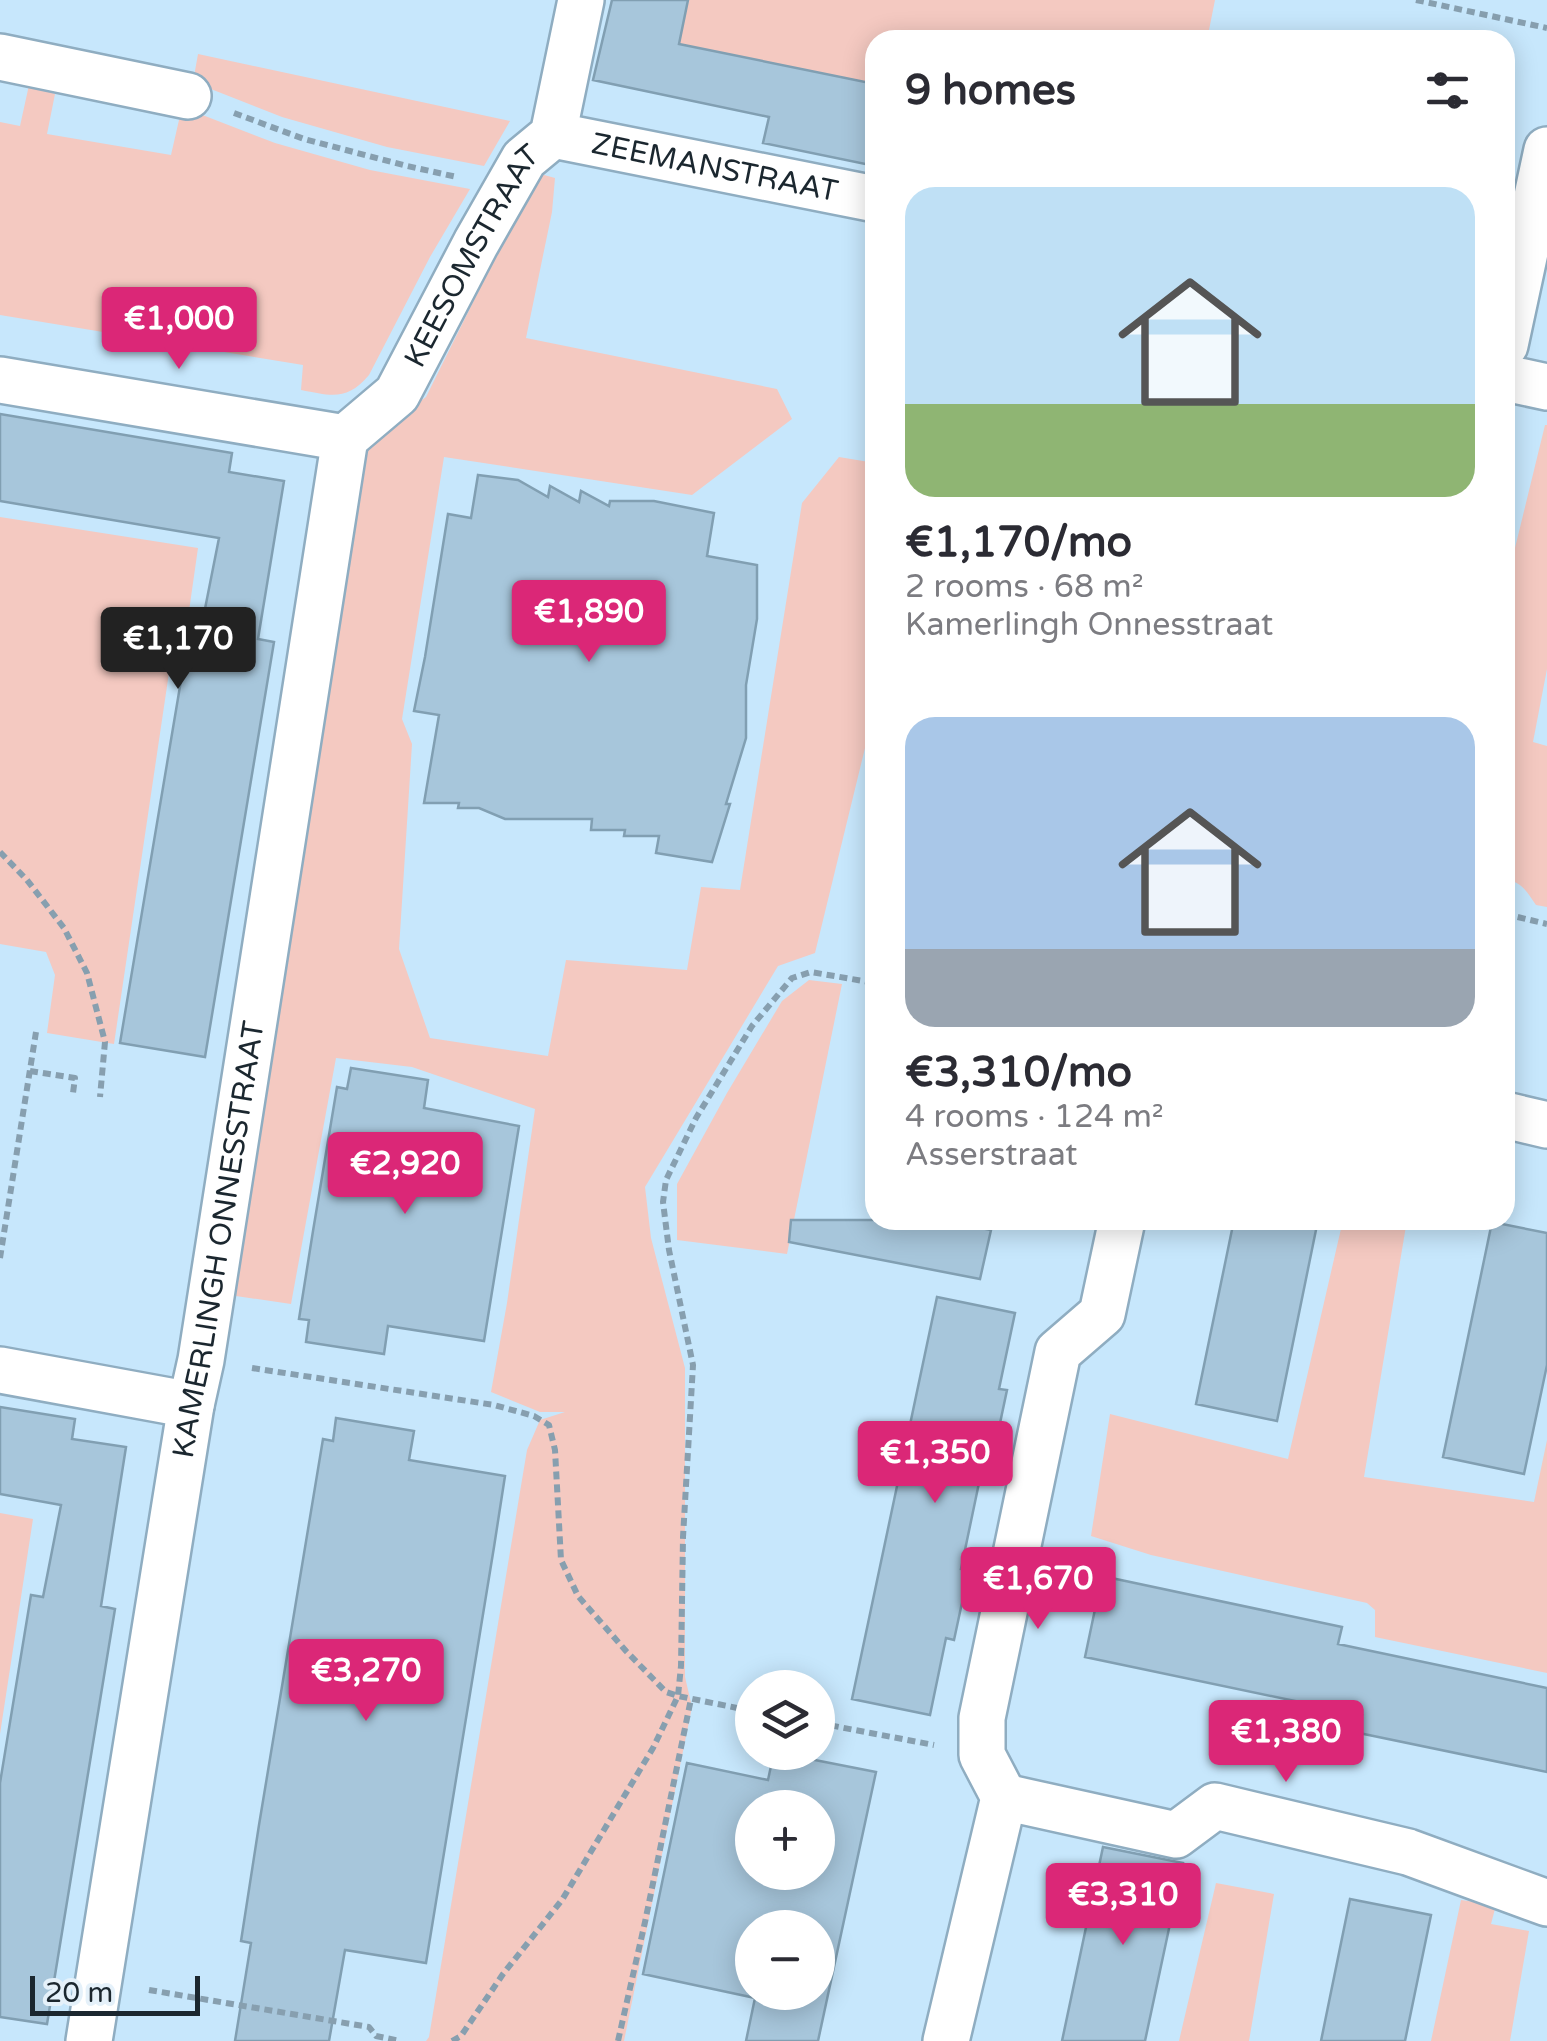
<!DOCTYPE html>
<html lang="en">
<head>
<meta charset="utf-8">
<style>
	body { margin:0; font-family:"Varela Round",sans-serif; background:#f7f7f7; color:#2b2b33; height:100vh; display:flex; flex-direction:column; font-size:38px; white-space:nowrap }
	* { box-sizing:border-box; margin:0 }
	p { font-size:32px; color:#7c7c81 }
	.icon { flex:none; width:55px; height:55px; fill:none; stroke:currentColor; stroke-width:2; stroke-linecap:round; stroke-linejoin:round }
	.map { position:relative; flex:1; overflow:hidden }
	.sheet { position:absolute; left:865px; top:30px; width:650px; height:1200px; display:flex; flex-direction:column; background:#fff; border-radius:30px; box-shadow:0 5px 25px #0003 }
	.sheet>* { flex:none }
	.buttons { position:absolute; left:735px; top:1670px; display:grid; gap:20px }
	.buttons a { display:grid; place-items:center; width:100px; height:100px; border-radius:50%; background:#fff; box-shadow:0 5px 25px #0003; font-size:50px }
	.scale { position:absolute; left:30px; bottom:25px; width:170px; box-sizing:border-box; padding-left:10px; border:5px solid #1b272f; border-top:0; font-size:28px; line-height:35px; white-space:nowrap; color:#1b272f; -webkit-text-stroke:8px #e5f1fa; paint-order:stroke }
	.price { position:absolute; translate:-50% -85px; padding:0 22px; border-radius:10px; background:#db2777; color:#fff; font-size:32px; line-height:65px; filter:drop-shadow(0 2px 5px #0008) }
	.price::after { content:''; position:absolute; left:50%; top:60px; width:30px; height:22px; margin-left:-15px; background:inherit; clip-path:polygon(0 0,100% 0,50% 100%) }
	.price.on { background:#222; color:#fff }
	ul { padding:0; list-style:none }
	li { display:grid; align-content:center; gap:20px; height:530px; padding:0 40px }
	li span { display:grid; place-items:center; height:310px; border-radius:30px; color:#555 }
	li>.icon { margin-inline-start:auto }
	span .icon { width:180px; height:180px; fill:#fffc; stroke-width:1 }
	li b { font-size:42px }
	h2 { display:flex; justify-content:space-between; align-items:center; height:120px; padding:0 40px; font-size:42px }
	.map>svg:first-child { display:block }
	.green { fill:#f4c9c1 }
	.building { fill:#a7c6db; stroke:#819fb2; stroke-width:2.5; fill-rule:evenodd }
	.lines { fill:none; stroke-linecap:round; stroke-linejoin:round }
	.minor-casing { stroke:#8fadc1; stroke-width:50 }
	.path { stroke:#879faf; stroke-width:6; stroke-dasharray:8 5; stroke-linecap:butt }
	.minor { stroke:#fff; stroke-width:45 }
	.labels { text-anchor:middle; stroke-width:8; stroke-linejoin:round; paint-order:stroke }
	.street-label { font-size:30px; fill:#1b272f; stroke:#e5f1fa }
</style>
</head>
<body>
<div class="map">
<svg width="1547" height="2041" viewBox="0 0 1547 2041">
	<rect width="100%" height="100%" fill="#c7e7fc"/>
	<path class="green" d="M 689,0 L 1215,0 L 1207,40 L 875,40 L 875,84 L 678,45 Z
		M 198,54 L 510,121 L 484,166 L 387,147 L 282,117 L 193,82 Z
		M 29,85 L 55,94 L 47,134 L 171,155 L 179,120 L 187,109 L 275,143 L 370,170 L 470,189 L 430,257 L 369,375 C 347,401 332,396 301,390 L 303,365 L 0,315 L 0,122 L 20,126 Z
		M 537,173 L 555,178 L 552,212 L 526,338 L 777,389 L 792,419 L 692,495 L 444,457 L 402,719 L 412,744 L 399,949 L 430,1038 L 548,1056 L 566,960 L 687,970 L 701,887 L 740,890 L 802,503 L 839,457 L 875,463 L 875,707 L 815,953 L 778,966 L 645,1187 L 651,1238 L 685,1368 L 685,1677 L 692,1707 L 624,2041 L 426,2041 L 429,2037 L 527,1450 L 540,1420 L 565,1412 L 540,1412 L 491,1392 L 507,1303 L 535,1109 L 412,1067 L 336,1058 L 291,1304 L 236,1296 L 356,449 L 426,397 Z
		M 1545,425 L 1547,425 L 1547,669 L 1533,742 L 1547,746 L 1547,907 L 1536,905 C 1527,892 1522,882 1505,879 L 1505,589 Z
		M 0,517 L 198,548 L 188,618 L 174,639 L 114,1044 L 47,1033 L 55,975 L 46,952 L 0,944 Z
		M 809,980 L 842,984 L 787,1254 L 677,1240 L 677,1184 L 727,1093 L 782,1001 Z
		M 1343,1220 L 1407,1220 L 1364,1477 L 1534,1502 L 1547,1440 L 1547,1673 L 1375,1637 L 1375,1610 L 1367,1603 L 1151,1555 L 1091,1536 L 1110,1414 L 1288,1459 Z
		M 0,1513 L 33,1519 L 0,1734 Z
		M 1216,1883 L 1274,1894 L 1249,2041 L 1179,2041 Z
		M 1461,1900 L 1496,1905 L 1491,1924 L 1529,1931 L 1510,2041 L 1431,2041 Z"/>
	<path class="building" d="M 612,0 L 688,0 L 679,44 L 875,84 L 875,166 L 763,143 L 769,117 L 593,80 Z
		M 0,414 L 232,453 L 229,472 L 284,481 L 258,639 L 274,642 L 205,1057 L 120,1043 L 190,627 L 201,629 L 219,538 L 0,501 Z
		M 478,475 L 518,480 L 548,497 L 550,486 L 579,502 L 581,491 L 609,506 L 610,501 L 654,501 L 714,513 L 707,556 L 757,565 L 757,619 L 746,685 L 746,738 L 726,804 L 730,804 L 712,862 L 656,853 L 659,836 L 624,836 L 625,830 L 591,830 L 592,819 L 505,819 L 479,808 L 458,808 L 459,803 L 424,803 L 439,715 L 414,711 L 425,657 L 448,514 L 471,518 Z
		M 351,1068 L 428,1080 L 424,1108 L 519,1126 L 484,1341 L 388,1326 L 384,1354 L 306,1342 L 309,1320 L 299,1319 L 313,1231 L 337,1087 L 347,1089 Z
		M 791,1220 L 982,1220 L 981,1228 L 991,1230 L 980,1279 L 789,1242 Z
		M 1234,1220 L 1318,1220 L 1277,1421 L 1196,1404 Z
		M 1492,1222 L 1547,1233 L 1547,1365 L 1524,1474 L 1443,1457 Z
		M 937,1297 L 1015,1313 L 999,1389 L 1007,1390 L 992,1461 L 984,1459 L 961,1569 L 969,1570 L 954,1640 L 946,1638 L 930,1715 L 852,1699 Z
		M 0,1407 L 75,1419 L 72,1439 L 126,1447 L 101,1606 L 115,1609 L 47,2024 L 0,2017 L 0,1783 L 31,1595 L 43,1597 L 61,1505 L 0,1494 Z
		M 336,1418 L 414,1431 L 409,1460 L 505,1476 L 494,1547 L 426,1963 L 345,1950 L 329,2041 L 235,2041 L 251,1943 L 241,1941 L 259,1825 L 323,1439 L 333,1441 Z
		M 1102,1576 L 1342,1627 L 1338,1644 L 1547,1688 L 1547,1772 L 1359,1733 L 1362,1715 L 1085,1657 Z
		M 774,1752 L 876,1772 L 818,2041 L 746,2041 L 755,1998 L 643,1974 L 687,1763 L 768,1780 ZM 752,1808 L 818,1808 L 818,1872 L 752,1872 ZM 752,1928 L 818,1928 L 818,1992 L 752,1992 Z
		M 1103,1847 L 1183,1863 L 1145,2041 L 1062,2041 Z
		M 1350,1899 L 1431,1915 L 1405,2041 L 1321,2041 Z"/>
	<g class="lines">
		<defs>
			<g id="minor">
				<path d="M 0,57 L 188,96"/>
				<path id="s1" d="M 553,135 L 875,199"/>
				<path d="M 1505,345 L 1547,150"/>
				<path d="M 1505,378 L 1547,387"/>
				<path d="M 0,380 L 345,438"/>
				<path id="s2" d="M 345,438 L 397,394 L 476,243 L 524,159 L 553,135 L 581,0"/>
				<path d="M 1505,1115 L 1547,1125"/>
				<path d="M 0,1370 L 191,1405"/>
				<path d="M 1004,1797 L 1176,1835 L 1215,1806 L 1408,1852 L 1547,1903"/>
				<path id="s3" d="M 89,2041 L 191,1405 L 201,1360 L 345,438"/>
				<path d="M 946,2041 L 1004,1797 L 982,1755 L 982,1718 L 1058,1352 L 1102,1314 L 1122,1220"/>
			</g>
		</defs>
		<use href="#minor" class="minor-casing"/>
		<path class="path" d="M 1416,0 L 1547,28
			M 234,113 L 304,139 L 407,166 L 457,177
			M 0,852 L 27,880 L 64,928 L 87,973 L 105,1042 L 100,1097
			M 1505,914 L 1547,924
			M 30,1071 L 75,1078 L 73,1093
			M 0,1258 L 36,1032
			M 252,1368 L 494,1405 L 534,1416 L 549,1425 L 555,1450 L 561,1560 L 578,1596 L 626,1651 L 666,1692 L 678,1696 L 752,1711
			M 818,1723 L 934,1745
			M 149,1990 L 369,2027 L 376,2036 L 400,2041
			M 452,2041 L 461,2036 L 503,1974 L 562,1900 L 653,1748 L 678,1696 L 681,1666 L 683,1537 L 693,1365 L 669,1250 L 663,1202 L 666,1180 L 696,1118 L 752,1026 L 792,978 L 811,972 L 875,983
			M 618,2041 L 645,1922 L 691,1699"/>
		<use href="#minor" class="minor"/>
	</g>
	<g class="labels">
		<g class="street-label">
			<text dy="10" stroke="none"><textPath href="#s1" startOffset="165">ZEEMANSTRAAT</textPath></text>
			<text dy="10" stroke="none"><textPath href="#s2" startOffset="225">KEESOMSTRAAT</textPath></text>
			<text dy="10" stroke="none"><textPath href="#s3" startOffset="812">KAMERLINGH ONNESSTRAAT</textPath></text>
		</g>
	</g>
</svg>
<div class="buttons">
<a><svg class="icon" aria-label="layers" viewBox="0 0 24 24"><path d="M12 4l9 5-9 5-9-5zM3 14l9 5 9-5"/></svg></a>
<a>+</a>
<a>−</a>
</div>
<div class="scale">20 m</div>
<b class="price" style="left:179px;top:372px">€1,000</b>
<b class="price" style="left:589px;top:665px">€1,890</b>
<b class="price on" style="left:178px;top:692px">€1,170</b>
<b class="price" style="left:405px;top:1217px">€2,920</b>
<b class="price" style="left:935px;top:1506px">€1,350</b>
<b class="price" style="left:1038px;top:1632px">€1,670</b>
<b class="price" style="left:366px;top:1724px">€3,270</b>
<b class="price" style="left:1286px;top:1785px">€1,380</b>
<b class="price" style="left:1123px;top:1948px">€3,310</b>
<section class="sheet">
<h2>9 homes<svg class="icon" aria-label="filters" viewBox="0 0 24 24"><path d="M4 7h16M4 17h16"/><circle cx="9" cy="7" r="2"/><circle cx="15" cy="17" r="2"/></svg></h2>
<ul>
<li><span style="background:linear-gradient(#bfe0f5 70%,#8fb573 0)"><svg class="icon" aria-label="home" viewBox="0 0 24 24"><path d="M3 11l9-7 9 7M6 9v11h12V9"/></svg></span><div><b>€1,170/mo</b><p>2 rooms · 68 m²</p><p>Kamerlingh Onnesstraat</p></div></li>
<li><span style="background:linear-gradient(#a9c7e8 75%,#9aa5b1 0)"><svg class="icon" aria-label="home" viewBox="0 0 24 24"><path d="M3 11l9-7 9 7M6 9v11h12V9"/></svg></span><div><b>€3,310/mo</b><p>4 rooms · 124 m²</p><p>Asserstraat</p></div></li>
</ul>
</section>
</div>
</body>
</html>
